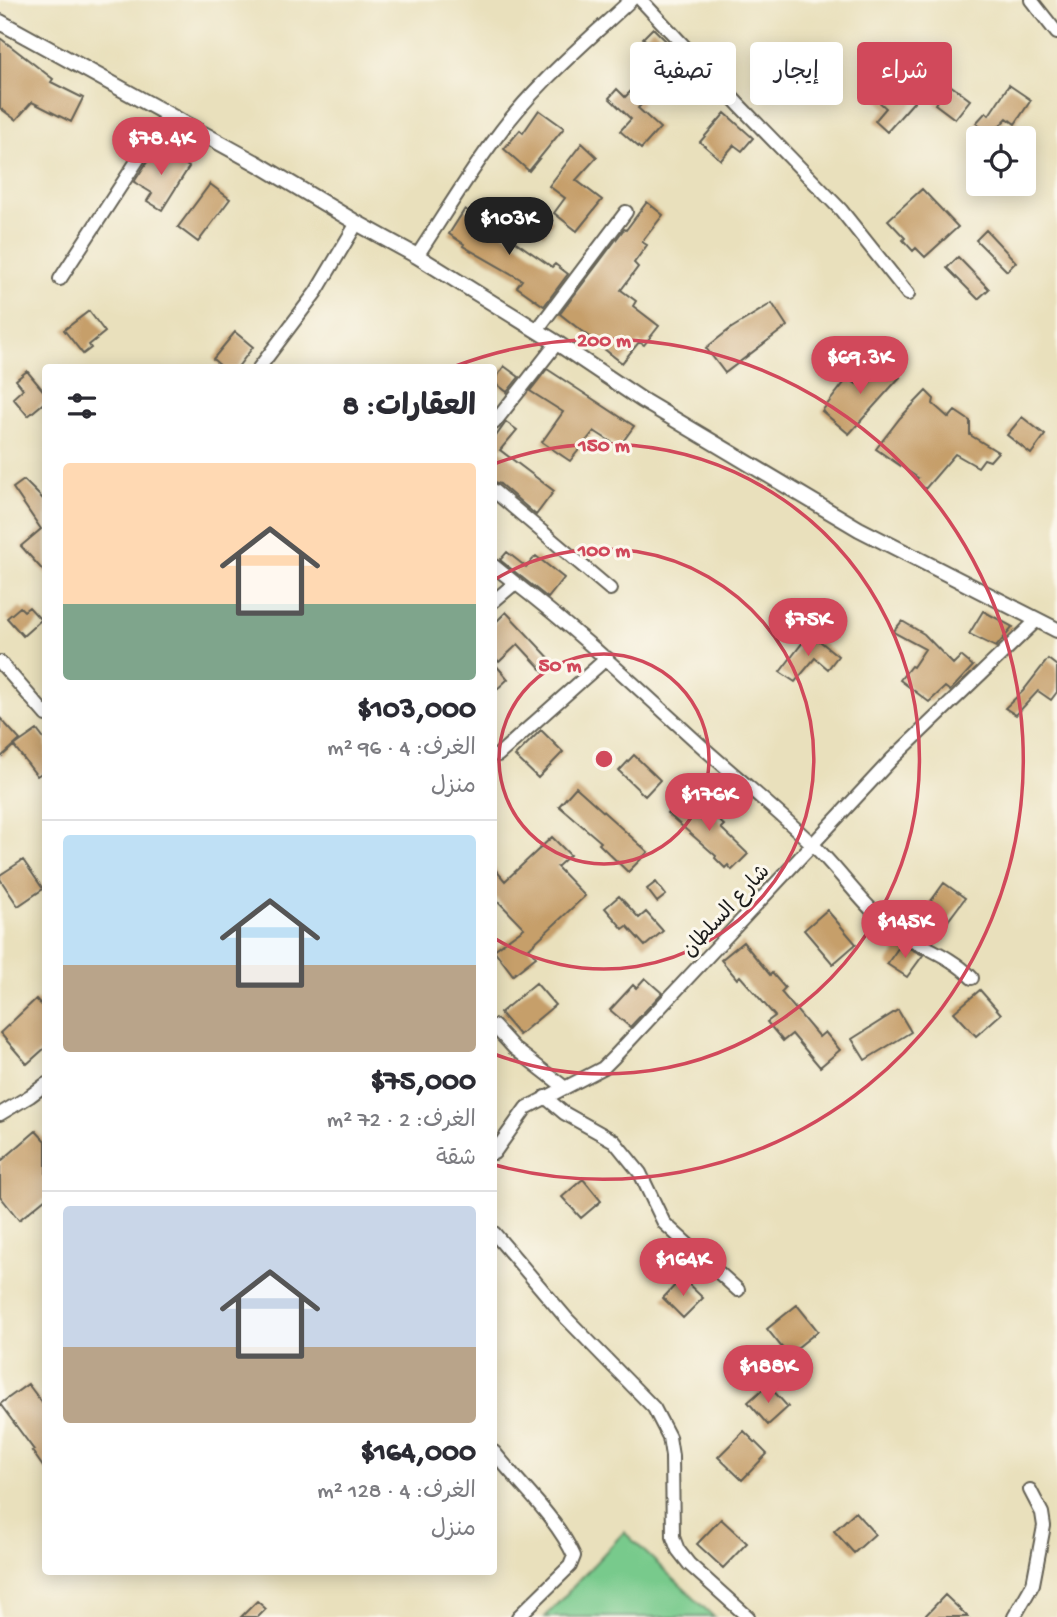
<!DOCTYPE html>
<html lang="ar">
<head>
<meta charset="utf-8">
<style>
	body { margin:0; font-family:"Gochi Hand","Playpen Sans Arabic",sans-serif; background:#f7f7f7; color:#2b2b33; direction:rtl; height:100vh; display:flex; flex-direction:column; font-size:26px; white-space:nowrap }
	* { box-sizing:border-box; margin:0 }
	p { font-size:23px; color:#7c7c81 }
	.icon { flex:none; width:38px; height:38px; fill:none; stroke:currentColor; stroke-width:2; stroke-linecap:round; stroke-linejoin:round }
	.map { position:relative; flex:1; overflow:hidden; direction:ltr }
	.drawer { position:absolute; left:42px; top:364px; width:455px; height:1211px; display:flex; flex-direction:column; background:#fff; border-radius:7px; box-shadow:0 4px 18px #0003; direction:rtl }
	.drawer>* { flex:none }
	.hud { position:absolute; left:518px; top:42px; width:434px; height:63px; direction:rtl; display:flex; gap:14px }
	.fabs { position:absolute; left:966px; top:126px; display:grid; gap:14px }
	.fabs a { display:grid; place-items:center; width:70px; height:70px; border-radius:7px; background:#fff; box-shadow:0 4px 18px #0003; font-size:35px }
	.price { position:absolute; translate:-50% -60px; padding:0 16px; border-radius:24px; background:#d1495b; color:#fff; font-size:23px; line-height:46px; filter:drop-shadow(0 2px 4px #0008) }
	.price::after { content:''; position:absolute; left:50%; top:42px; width:21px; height:16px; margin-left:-10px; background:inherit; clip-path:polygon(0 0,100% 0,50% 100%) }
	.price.active { background:#222; color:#fff }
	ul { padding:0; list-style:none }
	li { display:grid; align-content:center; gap:14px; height:371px; padding:0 21px }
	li+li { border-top:2px solid #e1e1e2 }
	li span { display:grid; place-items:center; height:217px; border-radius:7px; color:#555 }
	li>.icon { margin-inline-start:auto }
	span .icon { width:126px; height:126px; fill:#fffc; stroke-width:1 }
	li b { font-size:30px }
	h2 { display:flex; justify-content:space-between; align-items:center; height:84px; padding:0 21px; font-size:30px }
	.chip { padding:0 24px; border-radius:7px; background:#fff; box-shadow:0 4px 18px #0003; font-size:24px; line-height:63px }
	.chip.active { background:#d1495b; color:#fff }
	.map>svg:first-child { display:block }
	.green { fill:#78ca8c; stroke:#4a7354; stroke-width:2 }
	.building { fill:#c69f6a }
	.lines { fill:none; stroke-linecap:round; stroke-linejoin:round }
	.minor-casing { stroke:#646154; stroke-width:16 }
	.tertiary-casing { stroke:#646154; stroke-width:18 }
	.minor { stroke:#fff; stroke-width:12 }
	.tertiary { stroke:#fff; stroke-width:14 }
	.ring { fill:none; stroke:#d1495b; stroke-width:3.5 }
	.labels { text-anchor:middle; stroke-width:6; stroke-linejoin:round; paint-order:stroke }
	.street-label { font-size:21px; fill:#1c1c1c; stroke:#fbf7ec }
	.centre { fill:#d1495b; stroke:#fbf7ec; stroke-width:3.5 }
	.ring-label { font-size:21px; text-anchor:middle; font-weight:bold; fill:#d1495b; stroke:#fbf7ec; stroke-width:6; stroke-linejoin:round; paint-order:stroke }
</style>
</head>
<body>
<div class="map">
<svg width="1057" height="1617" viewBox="0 0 1057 1617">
	<rect width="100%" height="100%" fill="#fbf7ec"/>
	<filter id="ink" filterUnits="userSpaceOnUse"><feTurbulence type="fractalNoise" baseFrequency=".0143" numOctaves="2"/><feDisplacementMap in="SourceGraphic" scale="14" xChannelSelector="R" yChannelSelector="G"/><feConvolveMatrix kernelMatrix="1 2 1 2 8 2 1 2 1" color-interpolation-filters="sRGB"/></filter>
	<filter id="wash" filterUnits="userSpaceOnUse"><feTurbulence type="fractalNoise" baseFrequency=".00686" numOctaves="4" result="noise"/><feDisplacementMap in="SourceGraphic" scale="28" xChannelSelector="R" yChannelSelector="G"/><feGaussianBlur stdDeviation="1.57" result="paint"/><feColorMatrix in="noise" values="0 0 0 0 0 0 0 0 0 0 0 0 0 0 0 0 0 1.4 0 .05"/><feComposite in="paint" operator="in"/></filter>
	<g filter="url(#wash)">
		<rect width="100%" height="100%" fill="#e9e0bc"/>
		<path class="green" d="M 624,1532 L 714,1617 L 545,1617 Z"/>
		<g id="blocks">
			<path class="building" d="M 653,28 L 676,51 L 657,70 L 640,53 L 649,44 L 643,38 Z
				M 0,38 L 53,79 L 51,82 L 83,98 L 71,122 L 32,102 L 16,120 L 0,108 Z
				M 891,66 L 904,77 L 901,80 L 919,96 L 887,132 L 875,121 L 886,108 L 868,92 Z
				M 950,85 L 970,100 L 955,119 L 935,104 Z
				M 1009,85 L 1031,100 L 1015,124 L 1007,118 L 990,136 L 976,123 L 986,112 L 989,115 Z
				M 617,89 L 625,97 L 631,91 L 643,103 L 638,108 L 660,128 L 641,149 L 620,131 L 631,119 L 609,98 Z
				M 539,110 L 564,128 L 529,171 L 504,149 L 520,130 L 523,133 Z
				M 725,113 L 753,138 L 742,151 L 734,145 L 721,160 L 700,142 Z
				M 582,143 L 597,157 L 576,180 L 602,200 L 577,231 L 554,213 L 565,198 L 549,186 Z
				M 157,147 L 189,167 L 162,210 L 147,201 L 152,193 L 134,182 Z
				M 210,184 L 230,199 L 198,242 L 178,227 Z
				M 922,189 L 958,227 L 925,257 L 916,248 L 913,251 L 903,240 L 905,238 L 888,220 Z
				M 647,202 L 663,215 L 642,242 L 647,245 L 634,263 L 638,267 L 621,290 L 636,301 L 633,306 L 659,326 L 644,345 L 639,342 L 622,363 L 560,314 L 624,229 L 626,230 Z
				M 465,209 L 489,225 L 495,223 L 503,227 L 500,231 L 552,267 L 555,264 L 568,274 L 544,306 L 517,287 L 522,280 L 463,246 L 464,244 L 449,234 Z
				M 543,214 L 553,221 L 544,234 L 533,228 Z
				M 986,230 L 1016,262 L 1007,271 L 976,240 Z
				M 958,257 L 989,289 L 978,299 L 947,268 Z
				M 772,303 L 787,326 L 725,373 L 706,348 L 730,329 Z
				M 89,311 L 105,332 L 89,345 L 91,348 L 83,354 L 64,330 Z
				M 235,332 L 253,347 L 237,368 L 223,368 L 213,359 Z
				M 879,359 L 900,377 L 849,434 L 822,411 L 848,378 L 856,384 Z
				M 504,366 L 519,377 L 507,392 L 494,382 Z
				M 547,369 L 634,426 L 619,447 L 594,431 L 570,461 L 542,442 L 563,412 L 530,391 Z
				M 27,371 L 46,394 L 46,401 L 28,416 L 13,398 L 23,389 L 16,380 Z
				M 926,391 L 934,399 L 933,404 L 949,418 L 955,411 L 970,421 L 970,435 L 998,452 L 990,461 L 984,459 L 978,467 L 955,454 L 925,489 L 916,480 L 918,478 L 876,449 L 900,418 Z
				M 1022,417 L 1045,435 L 1031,454 L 1007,435 Z
				M 506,422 L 517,430 L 500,450 L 554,491 L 536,515 L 500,484 L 494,482 L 494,439 Z
				M 24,480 L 46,502 L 46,574 L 21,546 L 41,529 L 13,488 Z
				M 507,552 L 526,567 L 536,556 L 564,578 L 548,598 L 500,560 Z
				M 20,607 L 24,611 L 29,607 L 41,620 L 23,636 L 7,618 Z
				M 983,611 L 1013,627 L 996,647 L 969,634 Z
				M 506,612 L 555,664 L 545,673 L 518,644 L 499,662 L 494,656 L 494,624 Z
				M 902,621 L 924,634 L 953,664 L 961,656 L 973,666 L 950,691 L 945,687 L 929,702 L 900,680 L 911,666 L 913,667 L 925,649 L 893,632 Z
				M 810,633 L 838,656 L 828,669 L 815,658 L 795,682 L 780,672 Z
				M 1048,659 L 1057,666 L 1057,692 L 1051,700 L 1038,691 L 1016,715 L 1005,708 L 1023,691 Z
				M 494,663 L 508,679 L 494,692 Z
				M 0,718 L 20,740 L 0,758 Z
				M 37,730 L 46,742 L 46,770 L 37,776 L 14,746 Z
				M 541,730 L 563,752 L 538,778 L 515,756 Z
				M 634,755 L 660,780 L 645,796 L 619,771 Z
				M 576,787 L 648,852 L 628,872 L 599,844 L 601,842 L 559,806 Z
				M 702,799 L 711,807 L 708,811 L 724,825 L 721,828 L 748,854 L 732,870 L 728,865 L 725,868 L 715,858 L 716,856 L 667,813 L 676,803 L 689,813 Z
				M 552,837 L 570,855 L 557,867 L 585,896 L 529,948 L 536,957 L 513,975 L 494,950 L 524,928 L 494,897 L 494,868 L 505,881 Z
				M 23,860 L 43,889 L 18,906 L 0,879 L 0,875 Z
				M 656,882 L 666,895 L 657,902 L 647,889 Z
				M 944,883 L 965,898 L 933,941 L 911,929 Z
				M 619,896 L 639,918 L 646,912 L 663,931 L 645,946 L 627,926 L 623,929 L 605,908 Z
				M 827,910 L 856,944 L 833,964 L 804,930 Z
				M 743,942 L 770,975 L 772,973 L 785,988 L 781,992 L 819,1037 L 825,1032 L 840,1050 L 820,1067 L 792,1034 L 783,1041 L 767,1022 L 775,1016 L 740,976 L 737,979 L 721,960 Z
				M 901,944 L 923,955 L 907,977 L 887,964 Z
				M 645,978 L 662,993 L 630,1027 L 610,1010 L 633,985 L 636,988 Z
				M 536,983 L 555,1005 L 519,1035 L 500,1013 Z
				M 980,990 L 1001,1014 L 976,1036 L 954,1012 Z
				M 36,999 L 46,1010 L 46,1047 L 27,1064 L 0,1033 Z
				M 898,1010 L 911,1032 L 865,1060 L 852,1039 Z
				M 36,1131 L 46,1142 L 46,1198 L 19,1220 L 0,1196 L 0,1162 Z
				M 583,1179 L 601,1201 L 581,1218 L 562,1197 Z
				M 682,1278 L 703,1298 L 683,1318 L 663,1298 Z
				M 797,1305 L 818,1331 L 788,1355 L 767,1329 Z
				M 28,1384 L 46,1408 L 46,1471 L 32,1451 L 34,1450 L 0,1404 Z
				M 768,1385 L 788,1407 L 768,1425 L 748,1402 Z
				M 744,1431 L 767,1454 L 742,1480 L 718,1457 Z
				M 855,1512 L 875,1534 L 854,1553 L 834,1531 Z
				M 721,1519 L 747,1543 L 723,1568 L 697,1544 Z
				M 945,1595 L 968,1617 L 924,1617 Z
				M 257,1601 L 266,1609 L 258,1617 L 241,1617 Z"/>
		</g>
	</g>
	<g filter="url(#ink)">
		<use href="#blocks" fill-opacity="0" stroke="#646154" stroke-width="2"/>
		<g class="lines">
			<defs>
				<path id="minor" d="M 641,0 L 740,106 L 841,210 L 908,294
					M 1031,0 L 1057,33
					M 417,256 C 443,217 467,176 495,139 C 533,86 584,44 631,0
					M 60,279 L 167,115
					M 537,330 L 626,212
					M 259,368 L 316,292 L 357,223
					M 494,423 L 557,343
					M 494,491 L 610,589
					M 494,566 L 515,583
					M 494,601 L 515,583 C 583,635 644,694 707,751 C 742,782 778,811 811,843 C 837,867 857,898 883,921 C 911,945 947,951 972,978
					M 0,662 L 46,715
					M 498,755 L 607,658
					M 494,1026 L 514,1048 L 564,1087
					M 545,1097 L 564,1113 L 614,1141 L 640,1173 L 664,1223 L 738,1290
					M 0,1114 L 30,1096 L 46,1084
					M 494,1153 L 526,1108 L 603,1068 L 614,1057 L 892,759 L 1037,620
					M 494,1233 L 567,1319 L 654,1408 L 669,1437 L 672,1456 L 673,1537 L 678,1550 L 689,1564 L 748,1617
					M 494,1452 C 520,1485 556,1517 574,1556 L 570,1566 L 518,1617
					M 1014,1617 L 1033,1584 L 1044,1526 L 1042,1513 L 1030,1490"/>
				<path id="tertiary" d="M 0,22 L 260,165 L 357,223 L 417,256 L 557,343 L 642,400 L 859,529 L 1057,630"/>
			</defs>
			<use href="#minor" class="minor-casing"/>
			<use href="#tertiary" class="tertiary-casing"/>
			<use href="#minor" class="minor"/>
			<use href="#tertiary" class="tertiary"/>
		</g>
	</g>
	<g class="ring">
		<circle cx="604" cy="759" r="105"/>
		<path d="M494 580A210 210 0 1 1 494 938"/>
		<path d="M494 464A315 315 0 1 1 494 1054"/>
		<path d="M453 367A420 420 0 1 1 495 1165"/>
	</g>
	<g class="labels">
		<g class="street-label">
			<text transform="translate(725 910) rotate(-47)" y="7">شارع السلطان</text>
		</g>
	</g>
	<circle cx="604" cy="759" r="10" class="centre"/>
	<g class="ring-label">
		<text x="604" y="346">200 m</text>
		<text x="604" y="451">150 m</text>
		<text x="604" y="556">100 m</text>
		<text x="560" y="671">50 m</text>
	</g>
</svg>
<div class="fabs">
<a><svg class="icon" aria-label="locate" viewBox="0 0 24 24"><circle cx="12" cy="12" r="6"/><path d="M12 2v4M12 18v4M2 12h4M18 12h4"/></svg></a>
</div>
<b class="price" style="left:161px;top:177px">$78.4K</b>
<b class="price active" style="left:509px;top:257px">$103K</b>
<b class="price" style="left:860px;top:396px">$69.3K</b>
<b class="price" style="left:808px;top:658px">$75K</b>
<b class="price" style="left:709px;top:833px">$176K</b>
<b class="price" style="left:905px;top:960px">$145K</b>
<b class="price" style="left:683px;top:1298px">$164K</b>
<b class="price" style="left:768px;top:1405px">$188K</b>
<div class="hud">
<a class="chip active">شراء</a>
<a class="chip">إيجار</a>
<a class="chip">تصفية</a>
</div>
<section class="drawer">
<h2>العقارات: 8<svg class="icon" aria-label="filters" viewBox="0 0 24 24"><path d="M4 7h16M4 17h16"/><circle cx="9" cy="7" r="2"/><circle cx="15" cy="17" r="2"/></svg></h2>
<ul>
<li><span style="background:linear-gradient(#ffd9b3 65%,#7fa58c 0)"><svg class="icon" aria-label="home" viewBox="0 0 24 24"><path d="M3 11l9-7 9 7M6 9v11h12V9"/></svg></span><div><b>$103,000</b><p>الغرف: 4 · 96 m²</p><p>منزل</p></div></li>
<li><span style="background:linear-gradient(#bfe0f5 60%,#b9a48a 0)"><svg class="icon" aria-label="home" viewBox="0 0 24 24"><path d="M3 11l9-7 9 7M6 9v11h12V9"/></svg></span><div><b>$75,000</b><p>الغرف: 2 · 72 m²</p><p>شقة</p></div></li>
<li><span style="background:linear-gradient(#c9d6e8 65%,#b9a48a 0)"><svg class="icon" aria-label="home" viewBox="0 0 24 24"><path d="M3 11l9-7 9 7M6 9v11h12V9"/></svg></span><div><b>$164,000</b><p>الغرف: 4 · 128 m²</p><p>منزل</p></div></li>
</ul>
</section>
</div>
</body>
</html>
